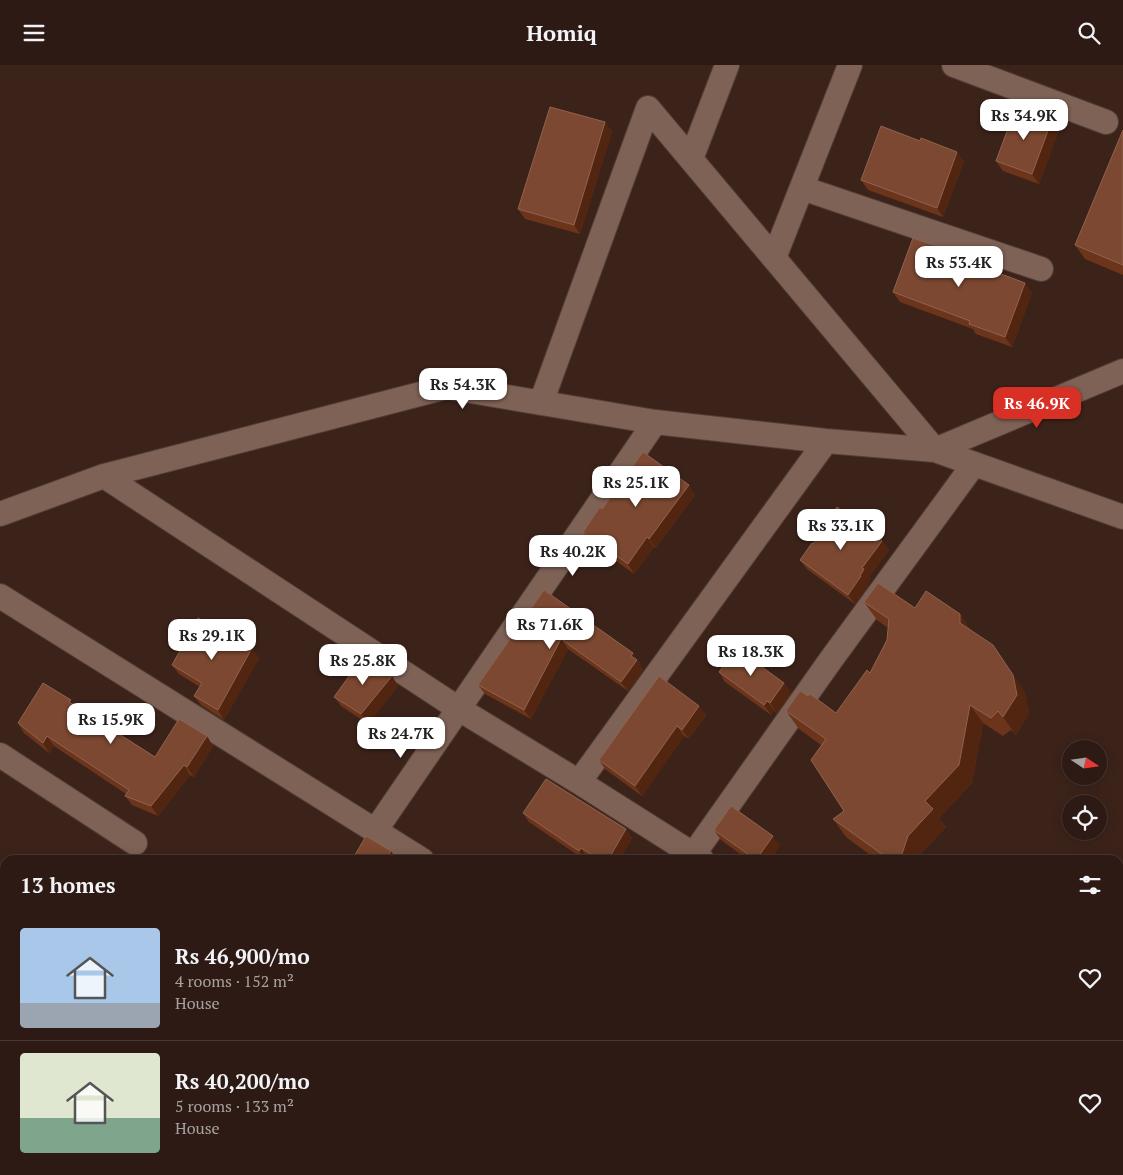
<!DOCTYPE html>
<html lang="en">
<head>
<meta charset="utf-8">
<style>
	body { margin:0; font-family:"PT Serif",serif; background:#392722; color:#f1f3f6; height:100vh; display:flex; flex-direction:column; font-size:19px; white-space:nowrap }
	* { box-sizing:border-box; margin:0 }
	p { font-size:16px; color:#a7a1a0 }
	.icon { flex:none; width:28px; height:28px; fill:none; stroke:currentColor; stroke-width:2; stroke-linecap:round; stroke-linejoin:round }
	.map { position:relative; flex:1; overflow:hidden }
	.side { position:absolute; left:0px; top:790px; width:1124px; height:320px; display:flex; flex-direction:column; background:#2d1a14; border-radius:15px 15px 0 0; box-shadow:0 2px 12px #0003,0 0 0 1px #483834 }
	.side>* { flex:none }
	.needle { width:32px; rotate:103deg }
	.tools { position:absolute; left:1062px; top:675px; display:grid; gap:10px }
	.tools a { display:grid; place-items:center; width:45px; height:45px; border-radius:50%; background:#2d1a14; box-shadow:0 2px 12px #0003,0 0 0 1px #483834; font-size:25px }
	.price { position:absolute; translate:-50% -42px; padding:0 11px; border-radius:10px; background:#fff; color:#222; font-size:16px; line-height:32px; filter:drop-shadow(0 1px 2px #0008) }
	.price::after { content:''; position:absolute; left:50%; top:30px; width:15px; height:11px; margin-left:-8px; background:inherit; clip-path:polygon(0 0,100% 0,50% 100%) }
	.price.active { background:#d93025; color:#fff }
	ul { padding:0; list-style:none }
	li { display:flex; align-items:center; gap:15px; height:125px; padding:0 20px }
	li+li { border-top:1px solid #483834 }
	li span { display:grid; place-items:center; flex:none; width:140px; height:100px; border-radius:5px; color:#555 }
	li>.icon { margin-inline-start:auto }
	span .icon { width:60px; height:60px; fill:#fffc; stroke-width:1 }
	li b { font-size:21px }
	h2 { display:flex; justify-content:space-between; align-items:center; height:60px; padding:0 20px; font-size:21px }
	header { display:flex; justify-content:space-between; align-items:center; height:65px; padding:0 20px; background:#2d1a14; font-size:22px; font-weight:700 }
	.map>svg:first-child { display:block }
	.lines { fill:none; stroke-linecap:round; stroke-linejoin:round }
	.minor-casing { stroke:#523e37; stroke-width:26 }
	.minor { stroke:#7f6256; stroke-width:24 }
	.wall { fill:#6c341b }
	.shaded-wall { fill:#522511 }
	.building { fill:#7c4831; stroke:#90634e }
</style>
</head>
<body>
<header><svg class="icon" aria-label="menu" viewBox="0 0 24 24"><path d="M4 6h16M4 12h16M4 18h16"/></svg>Homiq<svg class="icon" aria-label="search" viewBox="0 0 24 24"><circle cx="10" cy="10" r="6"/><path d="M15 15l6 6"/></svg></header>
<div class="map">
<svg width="1123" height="1110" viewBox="0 0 1123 1110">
	<rect width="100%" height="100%" fill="#3c231a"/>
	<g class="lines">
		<defs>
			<path id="minor" d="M 954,0 L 1106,57
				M 691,94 L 727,0
				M 802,123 L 1041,204
				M 774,193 L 850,0
				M 541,338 L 648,43 L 935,385
				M 935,385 L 1123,306
				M 104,411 L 459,644 L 579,717 L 702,795
				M 0,449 L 104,411 L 447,322 L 655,357 L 826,376 L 935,385 L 1123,452
				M 0,531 L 422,795
				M 0,690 L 135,778
				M 579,717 L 826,376
				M 375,766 L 655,357
				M 693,790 L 830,596 L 974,399
				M 0,853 L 5,856
				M 1119,1007 L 1123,1003
				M 1119,1037 L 1123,1041
				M 399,1105 L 407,1110
				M 661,1105 L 671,1110
				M 952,1105 L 960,1110
				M 929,1110 L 938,1105"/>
		</defs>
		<use href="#minor" class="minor-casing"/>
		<use href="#minor" class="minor"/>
	</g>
	<path class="wall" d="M 605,57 L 612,67 L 580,169 L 525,154 L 518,144 Z
		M 1059,65 L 1039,119 L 1003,106 L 996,96 Z
		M 1123,65 L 1123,210 L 1085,194 L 1075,180 Z
		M 964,96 L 943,152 L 868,125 L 861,115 Z
		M 949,186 L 953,191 L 1032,228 L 1012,282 L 976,269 L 973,264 L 900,237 L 893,227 Z
		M 695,430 L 656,483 L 654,482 L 634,509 L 590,477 L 583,467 L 602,444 Z
		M 819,467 L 882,476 L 889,485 L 869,512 L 871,514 L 867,520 L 868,521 L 855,539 L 807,504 L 800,495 L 821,469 Z
		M 544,525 L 640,598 L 639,598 L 643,605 L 628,626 L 568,584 L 531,654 L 485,629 L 478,620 Z
		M 864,537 L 960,549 L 971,566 L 993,580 L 1025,628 L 1029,648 L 1016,670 L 1011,665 L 1003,671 L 983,658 L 972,718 L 939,753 L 946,762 L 921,789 L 919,795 L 877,795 L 846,772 L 833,754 L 844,746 L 821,680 L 799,664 L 786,646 L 808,631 L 836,648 L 870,608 L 887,575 L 888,563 L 877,555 Z
		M 259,593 L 224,655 L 201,640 L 194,631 L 200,622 L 179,609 L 172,600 Z
		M 719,607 L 784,618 L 791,628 L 777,648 L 774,645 L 771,650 L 725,617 Z
		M 392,611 L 398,621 L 368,659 L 341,641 L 334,632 Z
		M 74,640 L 155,692 L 213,681 L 194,712 L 190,710 L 158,751 L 132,740 L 125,731 L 126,729 L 54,681 L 49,688 L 24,668 L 18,658 Z
		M 699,641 L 706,650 L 689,674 L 684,671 L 642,731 L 605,704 L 599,695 Z
		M 523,748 L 626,764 L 632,773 L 619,795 L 593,795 L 587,792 L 585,795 L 529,757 Z
		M 714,765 L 780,781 L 770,795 L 748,795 L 721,775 Z
		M 438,1105 L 485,1105 L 482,1110 L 445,1110 L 444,1108 Z
		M 535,1105 L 648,1105 L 649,1110 L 544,1110 Z"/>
	<path class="shaded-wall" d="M 1052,55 L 1059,65 L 1039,119 L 1032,109 Z
		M 605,57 L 612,67 L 580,169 L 574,160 Z
		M 957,87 L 964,96 L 943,152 L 937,143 Z
		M 1025,218 L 1032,228 L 1012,282 L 1005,272 Z
		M 689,420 L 695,430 L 656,483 L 649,474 Z
		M 647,472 L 654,482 L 634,509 L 628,499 Z
		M 882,476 L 889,485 L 869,512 L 871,514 L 867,520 L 868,521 L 855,539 L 848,530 L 860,511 L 862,503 Z
		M 960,549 L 972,567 L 960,558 Z
		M 561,574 L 568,584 L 531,654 L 524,645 Z
		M 993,580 L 1025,628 L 1029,648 L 1016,670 L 1003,652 Z
		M 252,583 L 259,593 L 224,655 L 218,645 Z
		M 633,588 L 643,605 L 628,626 L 621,617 L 631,591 Z
		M 392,611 L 398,621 L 368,659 L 361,649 Z
		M 784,618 L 791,628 L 777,648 L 770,638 Z
		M 767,636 L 774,645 L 771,650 L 764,640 Z
		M 970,640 L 983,658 L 972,718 L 939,753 L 946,762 L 921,789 L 919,795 L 900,795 L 908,771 Z
		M 699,641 L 706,650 L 689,674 L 682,665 Z
		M 677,661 L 684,671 L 642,731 L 635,721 Z
		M 47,671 L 54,681 L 49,688 L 43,678 Z
		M 207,671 L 213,681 L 194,712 L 187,702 Z
		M 184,700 L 190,710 L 158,751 L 151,741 Z
		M 626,764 L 632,773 L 619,795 L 608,795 Z
		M 773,771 L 780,781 L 770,795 L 756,795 Z
		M 581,783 L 587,792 L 585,795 L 579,786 Z
		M 391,786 L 397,795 L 386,795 Z
		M 473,1105 L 485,1105 L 482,1110 L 470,1110 Z
		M 644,1105 L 648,1105 L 649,1110 L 643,1110 L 642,1108 Z"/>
	<path class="building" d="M 550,42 L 605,57 L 574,160 L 518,144 Z
		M 1016,42 L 1052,55 L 1032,109 L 996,96 Z
		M 881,61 L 920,76 L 921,73 L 957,87 L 937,143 L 861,115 Z
		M 1123,65 L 1123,200 L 1075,180 Z
		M 913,173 L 949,186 L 948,189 L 1025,218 L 1005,272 L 969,259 L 970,256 L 893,227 Z
		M 643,387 L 689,420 L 649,474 L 647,472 L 628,499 L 583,467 L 600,442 L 602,444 Z
		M 837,442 L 882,476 L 862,503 L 864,504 L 860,511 L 861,511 L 848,530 L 800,495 L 812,478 L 813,479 L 821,468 L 819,467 Z
		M 878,518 L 915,543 L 926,526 L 960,549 L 960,558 L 993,580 L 1013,610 L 1017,630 L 1003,652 L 998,646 L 991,653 L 970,640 L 959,700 L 925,736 L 933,744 L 908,771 L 900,795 L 890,795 L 833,754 L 844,746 L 811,695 L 826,674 L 786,646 L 800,626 L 808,631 L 810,629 L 836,648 L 867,605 L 870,608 L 887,575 L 889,554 L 864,537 Z
		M 544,525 L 633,588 L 631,591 L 637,595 L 621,617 L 561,574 L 524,645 L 478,620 Z
		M 198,553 L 252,583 L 218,645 L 194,631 L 202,618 L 172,600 Z
		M 736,583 L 784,618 L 770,638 L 767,636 L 764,640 L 719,607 Z
		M 363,592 L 392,611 L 361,649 L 334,632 Z
		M 659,611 L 699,641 L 682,665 L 677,661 L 635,721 L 599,695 Z
		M 43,618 L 71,635 L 69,637 L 155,692 L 179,654 L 207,671 L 187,702 L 184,700 L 151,741 L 125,731 L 129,725 L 47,671 L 43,678 L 18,658 Z
		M 546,714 L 626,764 L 608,795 L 601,795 L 581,783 L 579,786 L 523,748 Z
		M 731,741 L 773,771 L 756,795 L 714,765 Z
		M 366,771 L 391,786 L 386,795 L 352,795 Z
		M 444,1105 L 473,1105 L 470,1110 L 453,1110 Z
		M 545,1105 L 644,1105 L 642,1108 L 645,1110 L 554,1110 Z"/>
</svg>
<div class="tools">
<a><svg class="needle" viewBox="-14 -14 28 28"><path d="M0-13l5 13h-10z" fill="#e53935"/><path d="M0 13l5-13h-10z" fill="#a7a1a0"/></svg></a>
<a><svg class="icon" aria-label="locate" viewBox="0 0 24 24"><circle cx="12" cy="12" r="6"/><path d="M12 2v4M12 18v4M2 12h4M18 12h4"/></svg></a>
</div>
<b class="price" style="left:1024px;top:76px">Rs 34.9K</b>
<b class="price" style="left:959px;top:223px">Rs 53.4K</b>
<b class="price" style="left:463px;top:345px">Rs 54.3K</b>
<b class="price active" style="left:1037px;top:364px">Rs 46.9K</b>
<b class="price" style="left:636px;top:443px">Rs 25.1K</b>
<b class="price" style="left:841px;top:486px">Rs 33.1K</b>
<b class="price" style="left:573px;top:512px">Rs 40.2K</b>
<b class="price" style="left:550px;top:585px">Rs 71.6K</b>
<b class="price" style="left:212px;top:596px">Rs 29.1K</b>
<b class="price" style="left:751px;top:612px">Rs 18.3K</b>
<b class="price" style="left:363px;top:621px">Rs 25.8K</b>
<b class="price" style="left:111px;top:680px">Rs 15.9K</b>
<b class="price" style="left:401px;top:694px">Rs 24.7K</b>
<section class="side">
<h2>13 homes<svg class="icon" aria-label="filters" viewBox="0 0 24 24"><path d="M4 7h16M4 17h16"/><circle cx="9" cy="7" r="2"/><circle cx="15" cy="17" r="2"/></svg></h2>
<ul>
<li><span style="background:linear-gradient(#a9c7e8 75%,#9aa5b1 0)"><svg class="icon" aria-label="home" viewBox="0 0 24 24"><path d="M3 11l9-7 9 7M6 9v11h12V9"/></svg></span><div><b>Rs 46,900/mo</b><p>4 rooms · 152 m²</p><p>House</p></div><svg class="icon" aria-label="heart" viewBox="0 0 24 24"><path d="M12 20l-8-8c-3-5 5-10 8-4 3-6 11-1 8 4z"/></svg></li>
<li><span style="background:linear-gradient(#dfe7d0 65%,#7fa58c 0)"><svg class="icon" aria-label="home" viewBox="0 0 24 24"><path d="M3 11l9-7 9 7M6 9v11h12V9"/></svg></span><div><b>Rs 40,200/mo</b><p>5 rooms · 133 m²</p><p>House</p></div><svg class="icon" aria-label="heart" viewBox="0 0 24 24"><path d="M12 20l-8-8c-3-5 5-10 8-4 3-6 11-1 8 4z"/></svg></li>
</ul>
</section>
</div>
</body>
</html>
